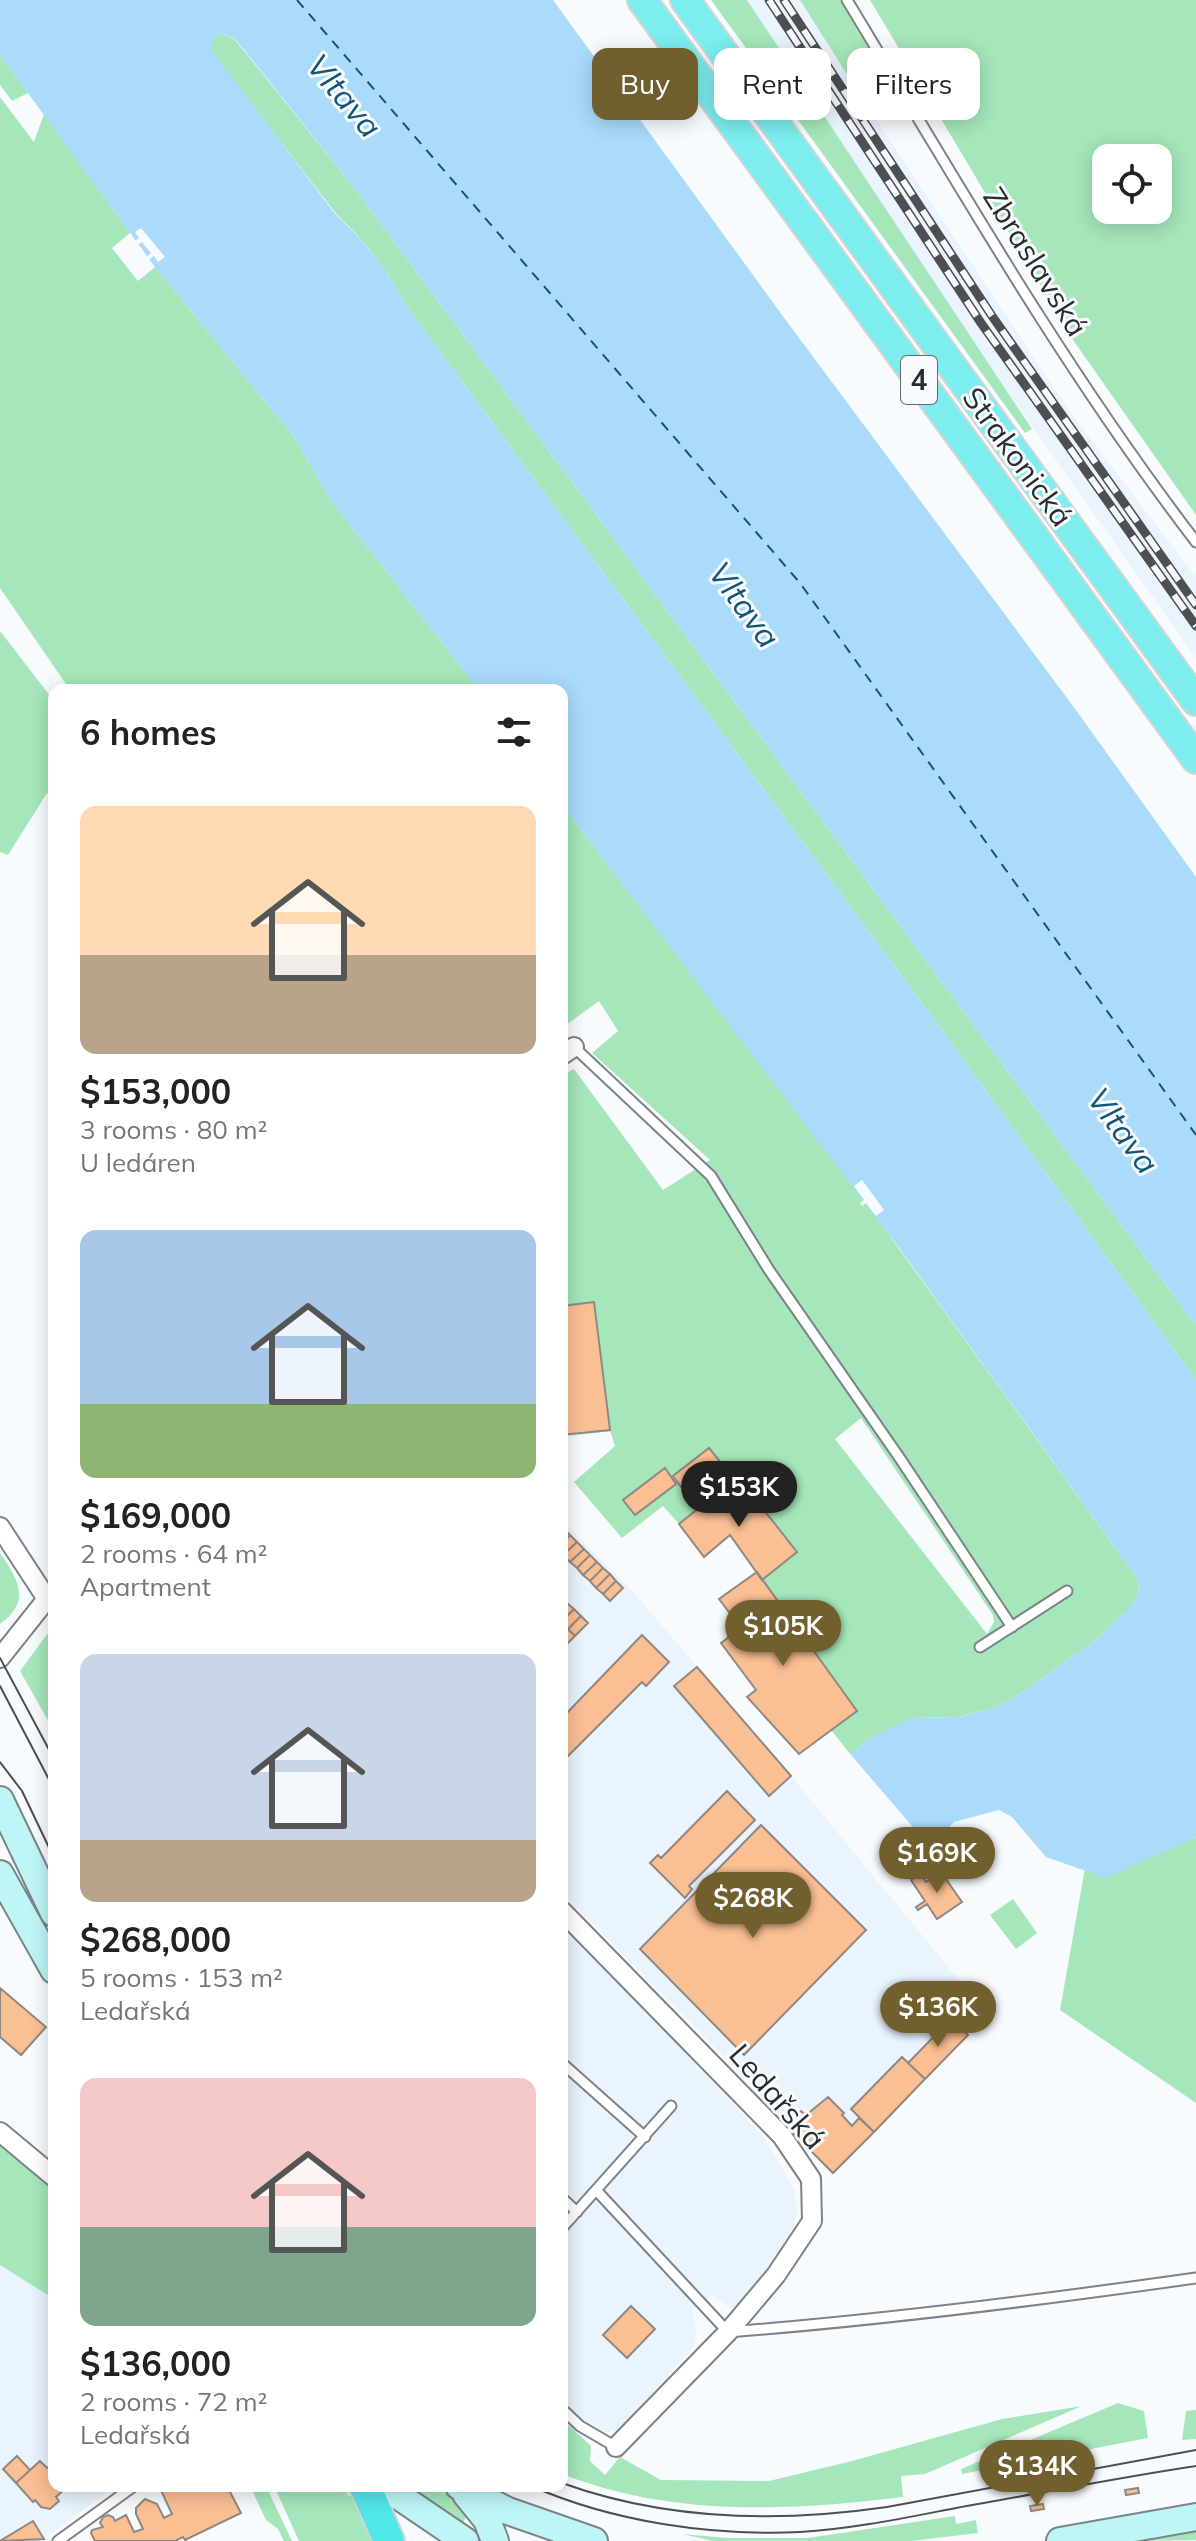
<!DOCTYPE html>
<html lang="en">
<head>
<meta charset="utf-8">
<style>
	body { margin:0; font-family:Mulish,sans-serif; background:#f6f6f6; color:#222; height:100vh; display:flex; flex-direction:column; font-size:30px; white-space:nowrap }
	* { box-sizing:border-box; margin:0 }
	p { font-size:26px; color:#767676 }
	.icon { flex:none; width:44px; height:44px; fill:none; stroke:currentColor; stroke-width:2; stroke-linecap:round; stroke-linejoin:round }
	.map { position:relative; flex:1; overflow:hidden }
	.sheet { position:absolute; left:48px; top:684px; width:520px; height:1808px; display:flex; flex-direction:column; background:#fff; border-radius:16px; box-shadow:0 4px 20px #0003 }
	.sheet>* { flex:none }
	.hud { position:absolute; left:592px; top:48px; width:484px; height:72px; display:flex; gap:16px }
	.fabs { position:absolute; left:1092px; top:144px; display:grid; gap:16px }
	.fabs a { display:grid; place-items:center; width:80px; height:80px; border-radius:16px; background:#fff; box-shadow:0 4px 20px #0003; font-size:40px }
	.price { position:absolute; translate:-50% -68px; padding:0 18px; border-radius:28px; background:#725f2e; color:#fff; font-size:26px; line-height:52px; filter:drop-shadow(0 2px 4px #0008) }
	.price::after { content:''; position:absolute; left:50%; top:48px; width:24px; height:18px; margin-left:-12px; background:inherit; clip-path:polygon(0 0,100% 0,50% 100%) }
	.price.selected { background:#222; color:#fff }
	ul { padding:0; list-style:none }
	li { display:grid; align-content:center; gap:16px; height:424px; padding:0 32px }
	li span { display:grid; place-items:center; height:248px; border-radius:16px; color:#555 }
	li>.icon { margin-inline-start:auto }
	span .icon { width:144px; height:144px; fill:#fffc; stroke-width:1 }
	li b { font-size:34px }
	h2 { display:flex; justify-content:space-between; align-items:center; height:96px; padding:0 32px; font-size:34px }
	.tag { padding:0 28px; border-radius:16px; background:#fff; box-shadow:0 4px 20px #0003; font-size:28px; line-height:72px }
	.tag.selected { background:#725f2e; color:#fff }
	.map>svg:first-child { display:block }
	.built { fill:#eaf4fe }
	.green { fill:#a5e7ba; fill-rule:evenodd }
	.water { fill:#aadbfa }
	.pier { fill:#f8fbfe }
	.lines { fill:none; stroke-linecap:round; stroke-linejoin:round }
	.ferry { stroke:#157; stroke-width:2; stroke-dasharray:10 8; stroke-linecap:butt }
	.building { fill:#fbbf94; stroke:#908883; stroke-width:2 }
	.service-casing { stroke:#7c8389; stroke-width:13 }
	.minor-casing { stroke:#7c8389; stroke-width:22 }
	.secondary-casing { stroke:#7c8389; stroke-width:30 }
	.primary-casing { stroke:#d4d5d5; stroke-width:32 }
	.trunk-casing { stroke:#d4d5d5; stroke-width:34 }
	.service { stroke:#fff; stroke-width:9 }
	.minor { stroke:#fff; stroke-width:18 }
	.secondary { stroke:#bef6f6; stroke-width:26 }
	.primary { stroke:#7dedee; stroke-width:28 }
	.trunk { stroke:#52e7e8; stroke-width:30 }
	.tram { stroke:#4d4f52; stroke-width:2 }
	.rail-casing { stroke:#4d4f52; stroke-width:9 }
	.rail { stroke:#f8fbfe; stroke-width:6; stroke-dasharray:18; stroke-linecap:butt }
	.labels { text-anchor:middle; stroke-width:6; stroke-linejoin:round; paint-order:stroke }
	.shield { fill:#f8fbfe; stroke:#67696c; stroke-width:2 }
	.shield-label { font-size:28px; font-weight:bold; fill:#292b2e }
	.street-label { font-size:30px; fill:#292b2e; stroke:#f8fbfe }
	.water-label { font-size:32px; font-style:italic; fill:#157; stroke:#f8fbfe }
</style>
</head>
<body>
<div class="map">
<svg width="1196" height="2541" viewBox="0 0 1196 2541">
	<rect width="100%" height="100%" fill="#f8fbfe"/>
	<path class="built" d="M 747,0 L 804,0 L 855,87 L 1068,409 L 1196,577 L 1196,658 L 966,333 Z
		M 562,1521 L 627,1585 L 791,1776 L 987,2014 L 833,2173 L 745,2078 L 562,1893 Z
		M 562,1930 L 622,1985 L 765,2139 L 794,2189 L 797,2209 L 794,2231 L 774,2269 L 740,2304 L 730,2308 L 711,2295 L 701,2303 L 693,2311 L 697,2335 L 693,2348 L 619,2430 L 602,2433 L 590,2428 L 562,2402 Z
		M 0,2265 L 54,2299 L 54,2486 L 116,2486 L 41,2541 L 0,2541 Z"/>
	<path class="green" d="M 711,0 L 747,0 L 1032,429 L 1025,433 Z
		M 800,0 L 840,0 L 883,73 L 855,87 Z
		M 870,0 L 1196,0 L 1196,515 L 1073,340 ZM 1106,158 L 1158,158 L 1158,210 L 1106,210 Z
		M 221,33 L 236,41 L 352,185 L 1196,1326 L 1196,1380 L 958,1052 L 408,308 C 390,275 365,240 337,215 L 211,51 L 213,39 Z
		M 0,55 L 28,93 L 12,101 L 0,85 Z
		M 0,97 L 34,142 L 44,114 L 130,233 L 112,248 L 138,281 L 155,267 L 295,438 L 332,502 L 479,690 L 70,690 L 0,588 Z
		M 0,631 L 54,701 L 54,799 L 47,793 L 8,855 L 0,852 Z
		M 562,805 L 866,1203 L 1137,1578 L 1139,1590 L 1133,1605 L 1096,1640 L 1017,1696 L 994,1708 L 958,1717 L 913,1718 L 869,1739 L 851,1755 L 831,1730 L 857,1711 L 762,1580 L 797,1552 L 738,1478 L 679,1524 L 663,1506 L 622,1538 L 574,1482 L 615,1446 L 610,1431 L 562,1437 L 609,1430 L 594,1303 L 562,1306 L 562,1075 L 574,1069 L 663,1190 L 710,1160 L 592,1053 L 618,1031 L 599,1001 L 562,1028 ZM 861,1418 L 993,1615 L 994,1622 L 987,1634 L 835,1439 Z
		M 0,1553 C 18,1579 32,1601 0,1624 Z
		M 54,1625 L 54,1731 L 20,1671 Z
		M 1196,1837 L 1196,2103 L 1060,2010 L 1085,1868 L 1106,1877 Z
		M 1013,1899 L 1037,1933 L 1016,1949 L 990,1915 Z
		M 0,2143 L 54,2188 L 54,2299 L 0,2265 Z
		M 1118,2403 L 1144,2411 L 1148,2438 L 962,2474 L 961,2469 Z
		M 1082,2406 L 925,2474 L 901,2476 L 903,2497 C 789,2511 672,2517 562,2474 L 562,2419 L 591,2446 L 590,2461 L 605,2475 L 620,2457 L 661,2480 L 769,2481 L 852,2461 L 1002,2419 Z
		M 1196,2410 L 1196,2439 L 1182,2440 L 1186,2411 Z
		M 250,2486 L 266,2486 L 292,2541 L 284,2541 L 278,2529 L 266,2520 Z
		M 274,2486 L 339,2486 L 356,2501 L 376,2541 L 299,2541 Z
		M 400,2486 C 435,2486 444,2486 468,2514 L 461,2526 Z
		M 955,2516 L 956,2524 L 976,2520 L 978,2533 L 911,2541 L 713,2541 L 682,2534 L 727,2538 L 808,2538 Z
		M 1196,2528 L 1196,2540 L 1125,2541 Z"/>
	<path class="water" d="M 0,0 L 553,0 L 782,315 L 1073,706 L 1196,877 L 1196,1326 L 352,185 L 237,41 L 221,33 L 213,39 L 212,51 L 336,215 C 365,240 390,275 408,308 L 958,1052 L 1196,1380 L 1196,1837 L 1106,1878 L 1046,1857 L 1012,1817 L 999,1810 L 954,1822 L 930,1847 L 851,1755 L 869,1739 L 912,1718 L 959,1717 L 994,1708 L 1017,1696 L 1096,1640 L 1133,1605 L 1139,1590 L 1137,1578 L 897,1245 L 562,805 L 562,690 L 479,690 L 332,502 L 295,438 L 155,267 L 0,55 Z"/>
	<path class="pier" d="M 141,228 L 165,257 L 158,262 L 154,256 L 147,261 L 145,258 L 151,253 L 142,242 L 135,247 L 132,243 L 139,238 L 135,232 Z
		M 862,1180 L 884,1210 L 876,1216 L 866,1203 L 862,1206 L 860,1203 L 864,1200 L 854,1186 Z"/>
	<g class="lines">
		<path class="ferry" d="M 297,0 L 800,583 L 1196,1135"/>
	</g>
	<path class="building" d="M 594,1302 L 610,1430 L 562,1435 L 562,1306 Z
		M 709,1448 L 722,1464 L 685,1492 L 673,1476 Z
		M 665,1468 L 676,1484 L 635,1515 L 623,1500 Z
		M 738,1477 L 797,1552 L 762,1580 L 730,1535 L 704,1557 L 679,1524 Z
		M 564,1529 L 570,1535 L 562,1544 L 562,1531 Z
		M 570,1535 L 577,1542 L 563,1555 L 562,1544 Z
		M 577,1542 L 584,1549 L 570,1562 L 563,1555 Z
		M 584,1549 L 590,1555 L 577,1568 L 570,1562 Z
		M 590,1555 L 597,1562 L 583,1575 L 577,1568 Z
		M 597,1562 L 603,1568 L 590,1581 L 583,1575 Z
		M 603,1568 L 610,1574 L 596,1588 L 590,1581 Z
		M 757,1572 L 857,1711 L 799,1754 L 747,1697 L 756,1690 L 721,1643 L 741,1628 L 719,1599 Z
		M 610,1574 L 616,1581 L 603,1594 L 596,1588 Z
		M 616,1581 L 623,1588 L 610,1601 L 603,1594 Z
		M 567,1603 L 574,1609 L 562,1621 L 562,1608 Z
		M 574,1609 L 581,1616 L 568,1629 L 562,1621 Z
		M 581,1616 L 588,1623 L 575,1636 L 568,1629 Z
		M 568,1629 L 575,1636 L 562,1649 L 562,1635 Z
		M 642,1635 L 669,1662 L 646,1686 L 642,1682 L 562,1762 L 562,1718 Z
		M 697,1667 L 791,1776 L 769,1796 L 674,1686 Z
		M 727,1791 L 755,1820 L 689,1886 L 692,1889 L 685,1898 L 650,1863 L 658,1855 L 661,1858 Z
		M 761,1825 L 866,1930 L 744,2055 L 640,1949 Z
		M 920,1874 L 926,1882 L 937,1875 L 939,1878 L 943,1875 L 962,1902 L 937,1919 L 927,1904 L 918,1910 L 916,1907 L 925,1901 L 911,1880 Z
		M 0,1988 L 46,2027 L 21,2055 L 0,2037 Z
		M 951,2019 L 968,2035 L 925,2079 L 908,2063 Z
		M 902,2057 L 925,2079 L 874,2132 L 851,2109 Z
		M 828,2097 L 844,2113 L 842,2115 L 852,2126 L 859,2118 L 874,2132 L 833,2173 L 793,2133 L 801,2124 L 794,2118 L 801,2111 L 806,2115 Z
		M 631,2306 L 655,2329 L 627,2358 L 603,2335 Z
		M 17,2456 L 30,2470 L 16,2483 L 3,2469 Z
		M 40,2461 L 47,2468 L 52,2464 L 54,2466 L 54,2486 L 62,2486 L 65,2489 L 56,2497 L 59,2501 L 50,2509 L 41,2507 L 35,2500 L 33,2502 L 16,2483 Z
		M 159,2486 L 227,2486 L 241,2513 L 185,2540 L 183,2537 L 175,2541 L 95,2541 L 91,2533 L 92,2530 L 103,2527 L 100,2523 L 103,2517 L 108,2515 L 113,2517 L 115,2521 L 126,2515 L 134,2532 L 143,2529 L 136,2514 L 136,2508 L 145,2499 L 157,2504 L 164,2518 L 172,2514 Z
		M 1138,2488 L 1139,2493 L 1126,2495 L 1125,2490 Z
		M 1043,2504 L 1044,2509 L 1031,2511 L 1030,2506 Z
		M 33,2521 L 44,2539 L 0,2541 Z"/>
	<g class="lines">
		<defs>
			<path id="service" d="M 847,0 C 958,184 1065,371 1196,542
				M 574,1047 L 711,1176 L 769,1270 L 899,1457 L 1012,1627
				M 980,1647 L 1067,1591
				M 562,2063 L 645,2137
				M 596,2190 L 728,2332 C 884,2320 1041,2300 1196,2278
				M 562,2198 L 577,2212
				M 562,2228 L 671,2106
				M 562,2409 L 580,2426 L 616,2447
				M 58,2541 L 134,2486"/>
			<path id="minor" d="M 562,1055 L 574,1047
				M 0,1527 L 47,1599
				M 0,1658 L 54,1590
				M 562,1911 L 782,2136 L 811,2179 L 812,2221 L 776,2275 L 728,2332 L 616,2447
				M 0,2132 L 54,2177"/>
			<path id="secondary" d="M 0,1800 L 54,1913
				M 0,1874 L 54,1970
				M 384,2486 L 465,2541
				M 459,2486 L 508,2511 L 594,2541
				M 466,2494 L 487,2520 L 495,2541
				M 1060,2541 L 1196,2517"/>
			<path id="primary" d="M 642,0 L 1196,759
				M 685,0 L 1196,701"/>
			<path id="trunk" d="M 365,2486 L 389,2541"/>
		</defs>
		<use href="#service" class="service-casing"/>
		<use href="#minor" class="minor-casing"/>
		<use href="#secondary" class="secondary-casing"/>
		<use href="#primary" class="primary-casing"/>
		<use href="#trunk" class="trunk-casing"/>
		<use href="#service" class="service"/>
		<use href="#minor" class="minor"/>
		<use href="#secondary" class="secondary"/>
		<use href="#primary" class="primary"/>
		<use href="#trunk" class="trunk"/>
		<path class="tram" d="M 0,1658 L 54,1759
			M 0,1686 L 54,1789
			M 0,1762 L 22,1791 L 54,1858
			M 562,2483 C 667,2521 777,2523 887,2507 L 1196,2450
			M 531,2486 C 614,2522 710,2536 800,2532 C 852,2529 904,2518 956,2508 C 1036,2494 1116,2478 1196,2466"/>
		<defs>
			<path id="rail" d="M 769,0 L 981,323 L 1196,626
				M 784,0 L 992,316 L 1196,605"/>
		</defs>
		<use href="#rail" class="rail-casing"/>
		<use href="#rail" class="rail"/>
	</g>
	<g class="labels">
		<rect class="shield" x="901" y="356" width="36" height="48" rx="6"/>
		<g class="shield-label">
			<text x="919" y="390">4</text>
		</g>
		<g class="street-label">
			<text transform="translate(1035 262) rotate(58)" y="10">Zbraslavská</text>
			<text transform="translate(1017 457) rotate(54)" y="10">Strakonická</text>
			<text transform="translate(777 2097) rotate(49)" y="10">Ledařská</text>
		</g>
		<g class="water-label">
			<text transform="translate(344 96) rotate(50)" y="11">Vltava</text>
			<text transform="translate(744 605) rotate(54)" y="11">Vltava</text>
			<text transform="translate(1123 1131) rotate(54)" y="11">Vltava</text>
		</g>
	</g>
</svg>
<div class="fabs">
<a><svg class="icon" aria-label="locate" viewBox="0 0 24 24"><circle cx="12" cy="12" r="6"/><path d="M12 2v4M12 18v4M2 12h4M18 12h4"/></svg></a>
</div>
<b class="price selected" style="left:739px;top:1529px">$153K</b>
<b class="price" style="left:783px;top:1668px">$105K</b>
<b class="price" style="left:937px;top:1895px">$169K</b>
<b class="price" style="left:753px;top:1940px">$268K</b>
<b class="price" style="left:938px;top:2049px">$136K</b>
<b class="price" style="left:1037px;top:2508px">$134K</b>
<div class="hud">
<a class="tag selected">Buy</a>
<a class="tag">Rent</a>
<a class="tag">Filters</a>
</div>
<section class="sheet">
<h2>6 homes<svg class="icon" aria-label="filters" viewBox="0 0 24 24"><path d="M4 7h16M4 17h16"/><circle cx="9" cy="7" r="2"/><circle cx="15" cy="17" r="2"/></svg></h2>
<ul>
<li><span style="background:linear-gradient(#ffd9b3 60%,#b9a48a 0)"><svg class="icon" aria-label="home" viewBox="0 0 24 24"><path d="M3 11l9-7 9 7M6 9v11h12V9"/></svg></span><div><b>$153,000</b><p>3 rooms · 80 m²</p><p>U ledáren</p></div></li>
<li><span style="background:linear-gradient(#a9c7e8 70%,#8fb573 0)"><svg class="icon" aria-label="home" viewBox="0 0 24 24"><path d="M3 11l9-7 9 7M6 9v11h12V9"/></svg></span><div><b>$169,000</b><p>2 rooms · 64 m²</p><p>Apartment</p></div></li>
<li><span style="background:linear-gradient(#c9d6e8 75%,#b9a48a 0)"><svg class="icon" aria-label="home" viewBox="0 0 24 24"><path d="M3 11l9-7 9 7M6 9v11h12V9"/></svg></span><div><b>$268,000</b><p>5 rooms · 153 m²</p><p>Ledařská</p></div></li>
<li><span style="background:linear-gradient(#f6c9c9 60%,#7fa58c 0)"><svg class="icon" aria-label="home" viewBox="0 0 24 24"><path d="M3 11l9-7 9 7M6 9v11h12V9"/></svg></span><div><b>$136,000</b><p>2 rooms · 72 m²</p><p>Ledařská</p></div></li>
</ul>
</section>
</div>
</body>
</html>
